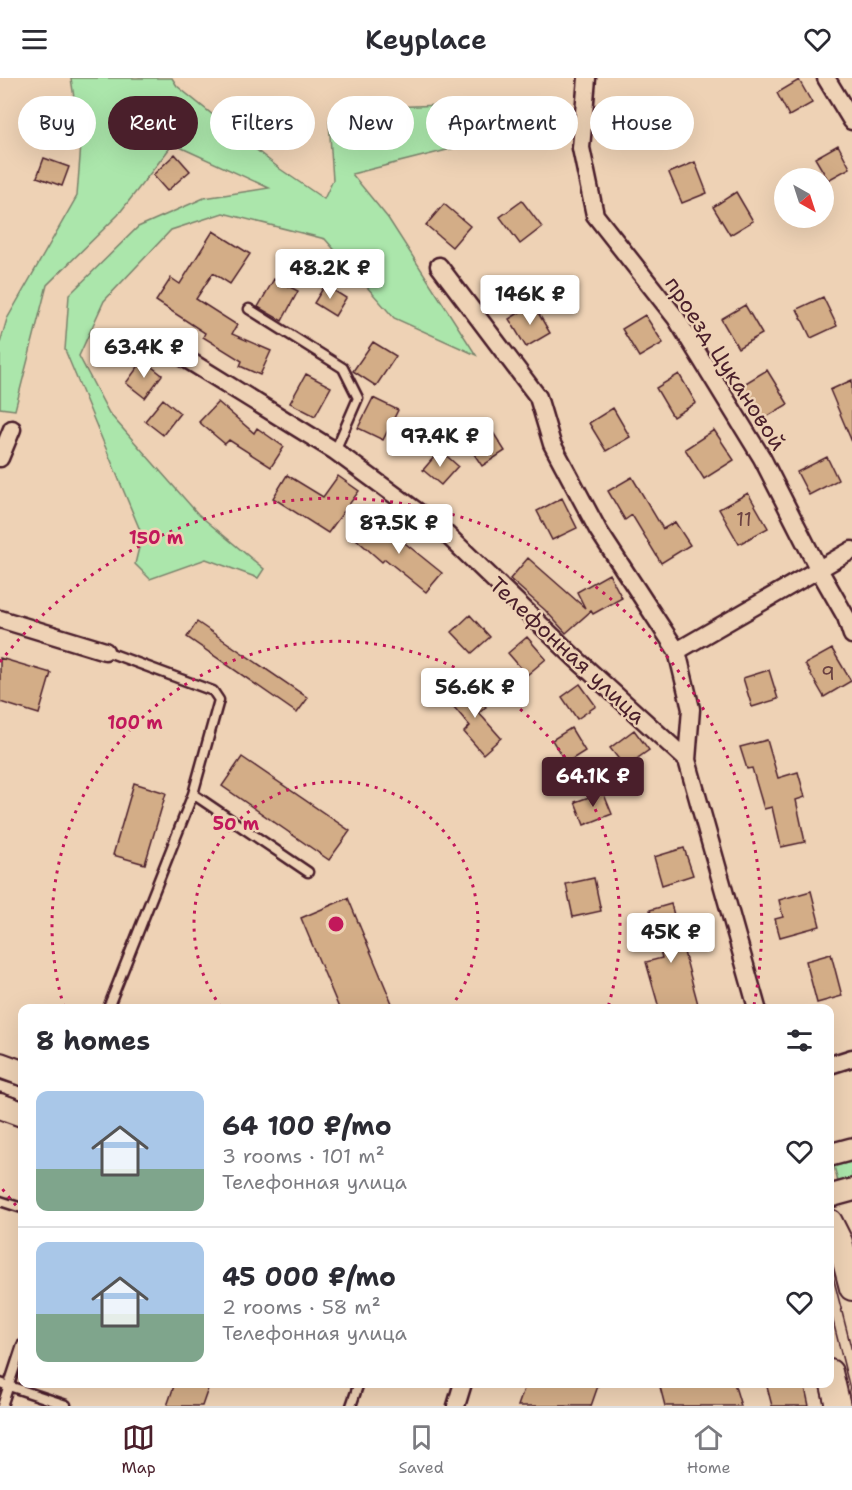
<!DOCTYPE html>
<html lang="en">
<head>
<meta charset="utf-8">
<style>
	body { margin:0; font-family:"Shantell Sans",sans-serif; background:#f2f2f3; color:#2b2b33; height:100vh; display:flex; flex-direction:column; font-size:22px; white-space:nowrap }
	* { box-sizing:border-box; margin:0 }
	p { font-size:20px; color:#7c7c81 }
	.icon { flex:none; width:33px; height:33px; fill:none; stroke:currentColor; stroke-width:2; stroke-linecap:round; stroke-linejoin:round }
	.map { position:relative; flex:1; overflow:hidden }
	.drawer { position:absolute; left:18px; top:926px; width:816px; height:384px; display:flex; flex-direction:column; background:#fff; border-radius:12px; box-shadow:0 6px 24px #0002 }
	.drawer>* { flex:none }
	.banner { position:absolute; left:18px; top:18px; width:816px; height:54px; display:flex; gap:12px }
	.needle { width:39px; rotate:141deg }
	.fabs { position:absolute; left:774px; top:90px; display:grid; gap:12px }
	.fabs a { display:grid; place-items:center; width:60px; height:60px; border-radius:50%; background:#fff; box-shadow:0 6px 24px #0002; font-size:30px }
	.price { position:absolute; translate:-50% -51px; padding:0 14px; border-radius:6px; background:#fff; color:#222; font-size:20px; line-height:39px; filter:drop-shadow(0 2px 3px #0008) }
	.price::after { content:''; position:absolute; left:50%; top:36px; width:18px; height:14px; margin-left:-9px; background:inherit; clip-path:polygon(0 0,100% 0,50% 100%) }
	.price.active { background:#4a1f2b; color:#fff }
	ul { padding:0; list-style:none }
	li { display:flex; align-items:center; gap:18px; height:150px; padding:0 18px }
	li+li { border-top:2px solid #e1e1e2 }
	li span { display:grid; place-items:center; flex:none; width:168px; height:120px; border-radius:12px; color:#555 }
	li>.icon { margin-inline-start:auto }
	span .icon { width:72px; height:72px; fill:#fffc; stroke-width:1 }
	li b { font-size:26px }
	h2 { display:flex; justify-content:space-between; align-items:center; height:72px; padding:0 18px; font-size:26px }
	.chip { padding:0 21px; border-radius:27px; background:#fff; box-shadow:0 6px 24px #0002; font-size:21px; line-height:54px }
	.chip.active { background:#4a1f2b; color:#fff }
	header { display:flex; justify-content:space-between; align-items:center; height:78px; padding:0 18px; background:#fff; font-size:27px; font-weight:600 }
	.tab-bar { display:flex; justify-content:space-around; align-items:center; height:84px; border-top:2px solid #e1e1e2; background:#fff; font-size:16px; color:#7c7c81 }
	.tab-bar a { display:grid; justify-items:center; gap:3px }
	.tab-bar .active { color:#4a1f2b }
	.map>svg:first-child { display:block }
	.green { fill:#abe6ab; stroke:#7a826b; stroke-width:1.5 }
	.building { fill:#d3ad87; stroke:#4a1f2b; stroke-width:1.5 }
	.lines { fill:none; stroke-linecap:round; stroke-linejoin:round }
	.service-casing { stroke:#4a1f2b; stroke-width:13 }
	.minor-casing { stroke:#4a1f2b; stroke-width:21 }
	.tertiary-casing { stroke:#4a1f2b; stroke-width:26 }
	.secondary-casing { stroke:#4a1f2b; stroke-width:28 }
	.service { stroke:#eed2b5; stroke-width:8 }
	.minor { stroke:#eed2b5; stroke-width:16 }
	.tertiary { stroke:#eed2b5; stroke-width:21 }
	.secondary { stroke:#eed2b5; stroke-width:24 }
	.tram { stroke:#4a1f2b; stroke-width:1.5 }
	.ring { fill:none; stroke:#c2185b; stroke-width:3; stroke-dasharray:3 6 }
	.labels { text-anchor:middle; stroke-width:5; stroke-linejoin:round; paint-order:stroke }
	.number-label { font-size:20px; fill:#6c4242 }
	.street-label { font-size:22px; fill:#4a1f2b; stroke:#eed2b5 }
	.centre { fill:#c2185b; stroke:#eed2b5; stroke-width:3 }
	.ring-label { font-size:18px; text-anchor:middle; font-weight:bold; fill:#c2185b; stroke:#eed2b5; stroke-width:5; stroke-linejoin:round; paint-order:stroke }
</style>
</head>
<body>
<header><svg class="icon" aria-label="menu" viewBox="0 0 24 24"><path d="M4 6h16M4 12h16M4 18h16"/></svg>Keyplace<svg class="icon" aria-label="heart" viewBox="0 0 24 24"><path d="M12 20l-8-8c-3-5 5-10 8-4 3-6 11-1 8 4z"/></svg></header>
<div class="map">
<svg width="852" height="1328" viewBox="0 0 852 1328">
	<rect width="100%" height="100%" fill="#eed2b5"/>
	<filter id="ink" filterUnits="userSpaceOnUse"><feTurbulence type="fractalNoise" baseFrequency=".0167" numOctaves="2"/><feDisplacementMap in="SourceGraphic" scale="12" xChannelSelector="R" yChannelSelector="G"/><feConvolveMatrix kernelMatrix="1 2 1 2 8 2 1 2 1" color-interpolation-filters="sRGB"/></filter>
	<g filter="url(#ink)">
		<path class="green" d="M 71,0 L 172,0 L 177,8 L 280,91 L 324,121 L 333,102 L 329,43 L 388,29 L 549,23 L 566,47 L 455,70 L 352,96 L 388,140 L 476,277 L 394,240 L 325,161 L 223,135 L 171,152 L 104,223 L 79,278 L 109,335 L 198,436 L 264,491 L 258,500 L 206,481 L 150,501 L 135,486 L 142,457 L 65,272 L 69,217 L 138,149 L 204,120 L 269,110 L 173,66 L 118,137 L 47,207 L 15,332 L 0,330 L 0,265 L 7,241 L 77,118 L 81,66 Z
			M 852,1084 L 852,1100 L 838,1104 L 834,1088 Z"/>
		<path class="building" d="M 799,2 L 812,25 L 789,38 L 777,15 Z
			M 611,27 L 628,29 L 624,63 L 607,61 Z
			M 838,67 L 850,90 L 828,102 L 815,80 Z
			M 175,76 L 190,93 L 167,113 L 153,97 Z
			M 44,80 L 69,89 L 62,108 L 37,99 Z
			M 695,84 L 707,115 L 682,125 L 669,95 Z
			M 736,114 L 753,143 L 730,157 L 713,129 Z
			M 522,123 L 542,149 L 520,166 L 500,139 Z
			M 444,126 L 470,148 L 452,169 L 426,147 Z
			M 213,153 L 250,176 L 230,206 L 213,195 L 196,221 L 237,247 L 232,256 L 271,273 L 260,297 L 240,288 L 242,283 L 203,259 L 205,255 L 156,223 L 171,200 L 180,206 Z
			M 274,201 L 298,213 L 282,243 L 258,229 Z
			M 325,207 L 346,220 L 335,238 L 314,225 Z
			M 823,219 L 837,248 L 811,260 L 797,231 Z
			M 533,226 L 550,255 L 526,269 L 509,241 Z
			M 745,227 L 762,256 L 738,270 L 721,241 Z
			M 645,237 L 663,265 L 639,279 L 622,251 Z
			M 373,264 L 396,278 L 376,308 L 353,293 Z
			M 143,282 L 162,297 L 145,320 L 126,305 Z
			M 767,292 L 788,326 L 760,343 L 739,309 Z
			M 306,296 L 331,309 L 315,338 L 290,325 Z
			M 679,296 L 696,325 L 673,339 L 656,310 Z
			M 852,302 L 852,364 L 830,312 Z
			M 373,320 L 398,332 L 383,362 L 358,350 Z
			M 163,321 L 180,335 L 163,357 L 145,343 Z
			M 218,324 L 254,355 L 257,350 L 284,369 L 271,389 L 229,362 L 225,366 L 199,344 Z
			M 613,330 L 630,359 L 606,373 L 589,345 Z
			M 487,345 L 505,373 L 482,388 L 464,361 Z
			M 714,352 L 734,382 L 704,401 L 685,371 Z
			M 440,372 L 458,388 L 441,407 L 423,392 Z
			M 827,379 L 838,402 L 809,417 L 797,394 Z
			M 287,397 L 323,419 L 338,398 L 359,413 L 328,455 L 273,420 Z
			M 632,399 L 663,451 L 675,444 L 690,467 L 661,485 L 632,437 L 625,442 L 608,413 Z
			M 748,415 L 768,450 L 739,466 L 719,431 Z
			M 562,420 L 577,450 L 552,462 L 537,433 Z
			M 375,441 L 442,495 L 426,514 L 385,481 L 382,484 L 357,462 Z
			M 528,480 L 585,530 L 577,514 L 609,496 L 622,520 L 593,536 L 591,533 L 566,555 L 545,532 L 510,501 Z
			M 470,537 L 490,559 L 472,575 L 452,554 Z
			M 197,544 L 308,620 L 297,635 L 187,559 Z
			M 527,559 L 546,581 L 527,597 L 508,575 Z
			M 832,571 L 851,603 L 824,619 L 805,586 Z
			M 0,580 L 51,595 L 39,636 L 0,624 Z
			M 769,592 L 778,621 L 752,629 L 743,600 Z
			M 467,606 L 486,629 L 479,635 L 501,660 L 483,676 L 464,654 L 470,648 L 448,622 Z
			M 580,606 L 596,628 L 577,641 L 562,619 Z
			M 571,650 L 585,673 L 566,685 L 552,662 Z
			M 634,652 L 649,672 L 625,689 L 610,670 Z
			M 767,662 L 778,700 L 798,694 L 805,719 L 796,722 L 805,764 L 781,769 L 772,729 L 764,731 L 752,690 L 747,691 L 740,669 Z
			M 242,679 L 350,753 L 329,782 L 222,708 Z
			M 134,705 L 166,715 L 145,786 L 113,777 Z
			M 603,714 L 612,736 L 584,747 L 575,724 Z
			M 684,770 L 693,797 L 662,807 L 654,779 Z
			M 594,800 L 601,833 L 573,839 L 566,806 Z
			M 811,813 L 820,848 L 780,859 L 775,841 L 783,839 L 779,822 Z
			M 348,820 L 394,930 L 339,930 L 301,840 Z
			M 671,826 L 684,874 L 699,930 L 659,930 L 646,884 L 662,880 L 650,832 Z
			M 831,876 L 842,918 L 817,925 L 806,883 Z
			M 175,1305 L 210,1305 L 202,1328 L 167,1328 Z
			M 526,1305 L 599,1305 L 591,1328 L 518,1328 Z
			M 659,1305 L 734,1305 L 741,1328 L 665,1328 Z
			M 766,1305 L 804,1305 L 809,1328 L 772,1328 Z"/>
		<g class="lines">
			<defs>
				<path id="service" d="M 249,231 L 343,290 L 358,320 L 335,373
					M 105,573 L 213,613 L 219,622 L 193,716 L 108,930
					M 193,716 L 308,794
					M 0,1123 L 22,1130
					M 0,1305 L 66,1327
					M 2,1328 L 22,1267
					M 351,1328 L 359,1305"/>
				<path id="minor" d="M 587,0 L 581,70 L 595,137 L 676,240 L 762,380 L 818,490 L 846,539 L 852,557
					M 826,0 L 852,43
					M 439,188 L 538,319 L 552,366 L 598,452 L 677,573 L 691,631 L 687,682 L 757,930
					M 183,279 L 335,373 L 441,451 L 574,579 L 687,682
					M 0,380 L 12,351
					M 0,541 L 105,573
					M 677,573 L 852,472
					M 830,987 L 852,980
					M 456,1328 L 463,1305"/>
				<path id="tertiary" d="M 830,1077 L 852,1071
					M 830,1118 L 852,1112"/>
				<path id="secondary" d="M 0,987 L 22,995
					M 0,1028 L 22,1036
					M 830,1144 L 840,1164 L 852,1210
					M 830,1294 L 838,1328"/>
			</defs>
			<use href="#service" class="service-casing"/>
			<use href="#minor" class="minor-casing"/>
			<use href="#tertiary" class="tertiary-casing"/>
			<use href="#secondary" class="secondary-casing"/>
			<use href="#service" class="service"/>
			<use href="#minor" class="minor"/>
			<use href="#tertiary" class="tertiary"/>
			<use href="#secondary" class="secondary"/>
			<path class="tram" d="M 0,1002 L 22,1009
				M 0,1014 L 22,1022
				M 830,1187 L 852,1273
				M 830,1231 L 852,1319"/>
		</g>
	</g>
	<g class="ring">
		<path d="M221 929A142 142 0 1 1 451 929"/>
		<path d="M64 929A284 284 0 1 1 608 929"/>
		<path d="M22 1134A426 426 0 0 1 0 1108M0 584A426 426 0 0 1 754 927"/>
	</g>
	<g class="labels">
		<g class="number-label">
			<text x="744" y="448">11</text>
			<text x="828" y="602">9</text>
		</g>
		<g class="street-label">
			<text transform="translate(726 285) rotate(57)" y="8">проезд Цукановой</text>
			<text transform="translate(568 572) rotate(43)" y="8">Телефонная улица</text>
		</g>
	</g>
	<circle cx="336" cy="846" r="9" class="centre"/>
	<g class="ring-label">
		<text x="156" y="466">150 m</text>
		<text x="135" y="651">100 m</text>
		<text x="236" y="752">50 m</text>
	</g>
</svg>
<div class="fabs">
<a><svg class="needle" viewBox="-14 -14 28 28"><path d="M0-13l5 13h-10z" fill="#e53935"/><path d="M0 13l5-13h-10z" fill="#7c7c81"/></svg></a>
</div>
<b class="price" style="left:330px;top:222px">48.2K ₽</b>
<b class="price" style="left:530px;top:248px">146K ₽</b>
<b class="price" style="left:144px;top:301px">63.4K ₽</b>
<b class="price" style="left:440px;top:390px">97.4K ₽</b>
<b class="price" style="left:399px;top:477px">87.5K ₽</b>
<b class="price" style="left:475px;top:641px">56.6K ₽</b>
<b class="price active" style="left:593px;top:730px">64.1K ₽</b>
<b class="price" style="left:671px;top:886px">45K ₽</b>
<div class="banner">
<a class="chip">Buy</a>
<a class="chip active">Rent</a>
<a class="chip">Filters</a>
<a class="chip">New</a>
<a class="chip">Apartment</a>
<a class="chip">House</a>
</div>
<section class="drawer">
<h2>8 homes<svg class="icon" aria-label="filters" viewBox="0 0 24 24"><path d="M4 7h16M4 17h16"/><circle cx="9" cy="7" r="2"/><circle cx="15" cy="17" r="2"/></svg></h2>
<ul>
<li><span style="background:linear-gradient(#a9c7e8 65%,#7fa58c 0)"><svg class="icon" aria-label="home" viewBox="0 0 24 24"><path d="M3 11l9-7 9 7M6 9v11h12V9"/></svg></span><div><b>64 100 ₽/mo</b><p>3 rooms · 101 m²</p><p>Телефонная улица</p></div><svg class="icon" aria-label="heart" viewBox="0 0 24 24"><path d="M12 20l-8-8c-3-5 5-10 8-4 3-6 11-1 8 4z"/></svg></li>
<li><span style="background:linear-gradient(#a9c7e8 60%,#7fa58c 0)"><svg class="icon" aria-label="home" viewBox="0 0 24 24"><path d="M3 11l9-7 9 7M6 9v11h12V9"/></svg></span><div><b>45 000 ₽/mo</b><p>2 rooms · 58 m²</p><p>Телефонная улица</p></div><svg class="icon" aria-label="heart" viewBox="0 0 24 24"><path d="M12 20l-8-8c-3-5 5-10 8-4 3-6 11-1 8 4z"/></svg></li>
</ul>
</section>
</div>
<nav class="tab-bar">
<a class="active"><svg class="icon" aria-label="map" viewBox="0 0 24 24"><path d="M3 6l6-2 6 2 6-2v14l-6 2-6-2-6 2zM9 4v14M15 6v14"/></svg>Map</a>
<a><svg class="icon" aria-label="saved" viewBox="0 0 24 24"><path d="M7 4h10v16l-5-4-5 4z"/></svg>Saved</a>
<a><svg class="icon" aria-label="home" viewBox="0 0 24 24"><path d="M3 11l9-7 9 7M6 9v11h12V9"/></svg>Home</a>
</nav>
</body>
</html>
